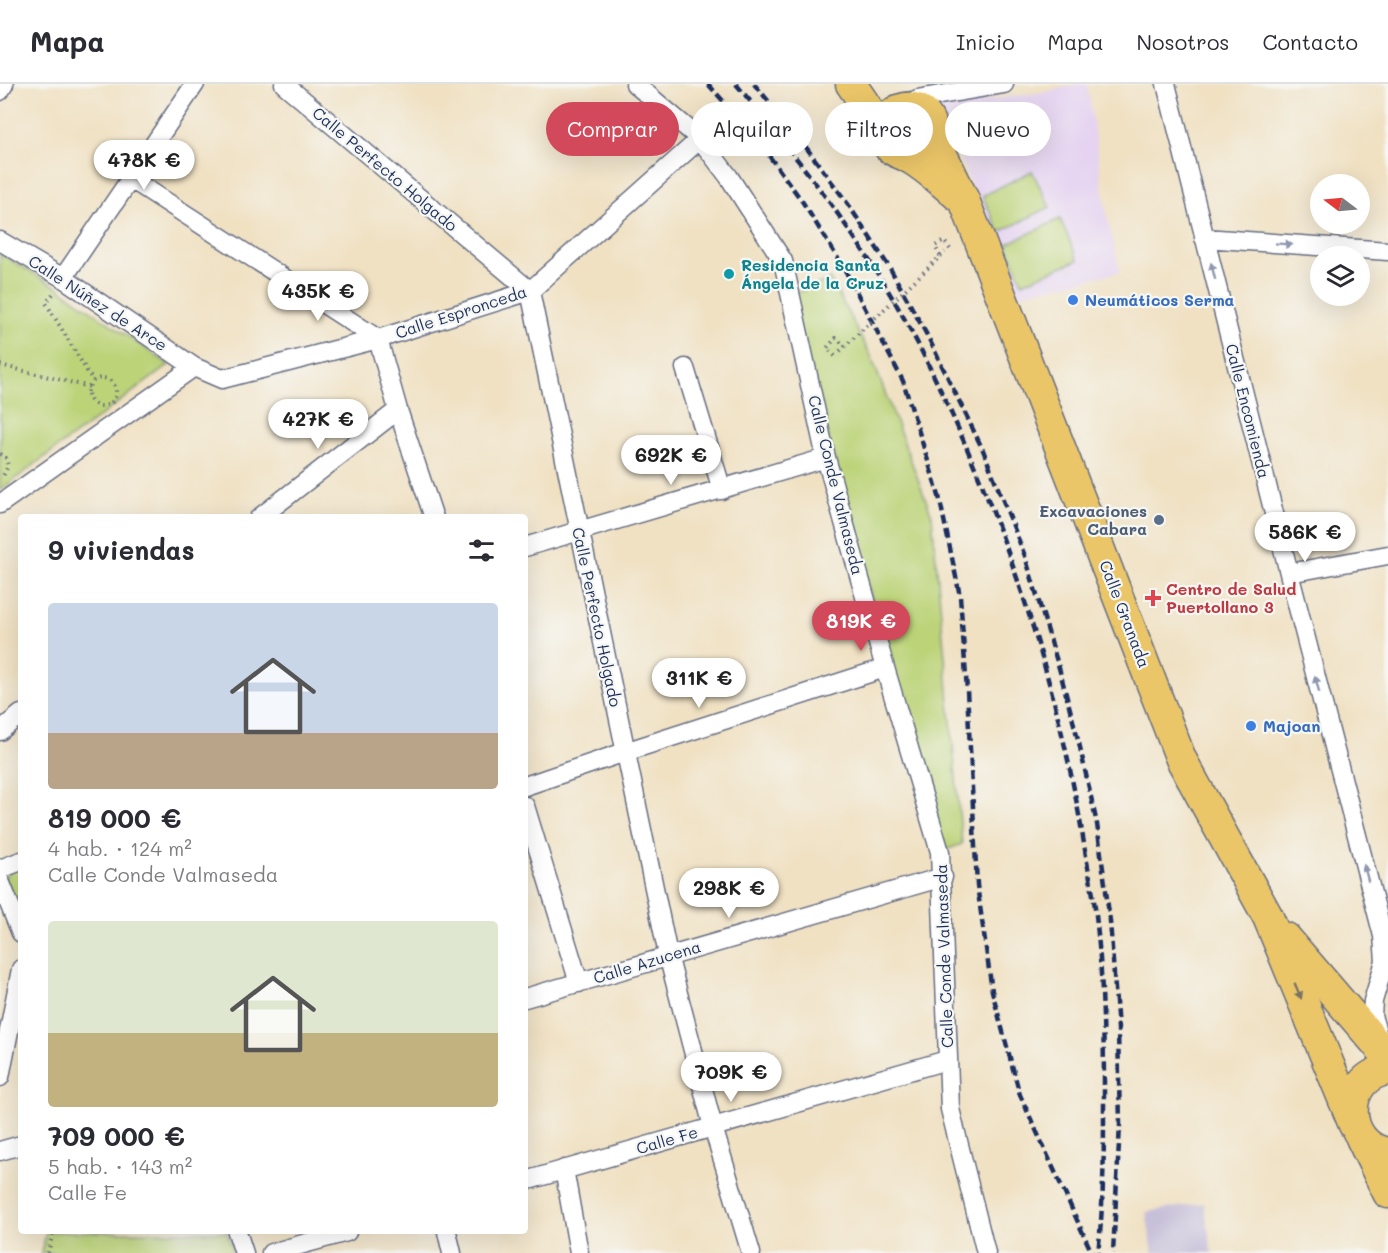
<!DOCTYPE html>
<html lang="es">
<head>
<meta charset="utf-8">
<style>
	body { margin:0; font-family:Mali,sans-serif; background:#f2f2f3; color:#2b2b33; height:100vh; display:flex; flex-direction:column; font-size:22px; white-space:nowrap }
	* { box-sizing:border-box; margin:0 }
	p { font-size:20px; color:#7c7c81 }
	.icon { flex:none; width:33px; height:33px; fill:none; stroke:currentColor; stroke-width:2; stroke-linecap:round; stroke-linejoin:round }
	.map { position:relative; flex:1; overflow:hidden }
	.side { position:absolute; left:18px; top:430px; width:510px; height:720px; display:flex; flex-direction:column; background:#fff; border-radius:6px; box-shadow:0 6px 24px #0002 }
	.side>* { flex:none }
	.guide { position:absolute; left:546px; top:18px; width:570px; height:54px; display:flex; gap:12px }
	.needle { width:39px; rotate:286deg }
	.buttons { position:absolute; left:1310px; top:90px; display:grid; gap:12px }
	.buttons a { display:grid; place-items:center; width:60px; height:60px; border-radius:50%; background:#fff; box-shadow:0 6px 24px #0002; font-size:30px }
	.price { position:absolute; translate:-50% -51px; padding:0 14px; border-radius:21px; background:#fff; color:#222; font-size:20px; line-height:39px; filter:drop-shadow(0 2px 3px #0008) }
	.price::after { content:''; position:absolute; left:50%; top:36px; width:18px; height:14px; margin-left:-9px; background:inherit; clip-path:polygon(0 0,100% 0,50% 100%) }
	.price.active { background:#d1495b; color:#fff }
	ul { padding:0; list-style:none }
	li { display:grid; align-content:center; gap:12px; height:318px; padding:0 30px }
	li span { display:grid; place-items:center; height:186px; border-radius:6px; color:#555 }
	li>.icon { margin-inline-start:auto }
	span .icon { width:108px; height:108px; fill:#fffc; stroke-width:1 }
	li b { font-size:26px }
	h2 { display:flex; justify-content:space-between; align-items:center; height:72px; padding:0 30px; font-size:26px }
	.chip { padding:0 21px; border-radius:27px; background:#fff; box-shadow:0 6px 24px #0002; font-size:21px; line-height:54px }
	.chip.active { background:#d1495b; color:#fff }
	header { display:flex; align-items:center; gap:36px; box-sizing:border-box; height:84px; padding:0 30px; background:#fff; border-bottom:2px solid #e1e1e2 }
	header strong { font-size:28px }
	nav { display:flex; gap:33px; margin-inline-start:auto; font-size:21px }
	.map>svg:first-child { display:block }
	.built { fill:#e5d3f1 }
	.industrial { fill:#c7c0d9 }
	.green { fill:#bcd378; stroke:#6c816b; stroke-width:1.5 }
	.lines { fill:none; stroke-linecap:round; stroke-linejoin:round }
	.minor-casing { stroke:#666d81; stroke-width:21 }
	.trunk-casing { stroke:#666d81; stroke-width:33 }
	.path { stroke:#666d81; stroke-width:4; stroke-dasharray:1.5 4.5; stroke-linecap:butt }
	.minor { stroke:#fff; stroke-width:18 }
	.trunk { stroke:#ebc669; stroke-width:30 }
	.rail { stroke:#1b2f5e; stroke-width:4.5; stroke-dasharray:9 4.5; stroke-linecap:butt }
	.path-bridge { stroke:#666d81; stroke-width:4; stroke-dasharray:1.5 4.5; stroke-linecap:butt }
	.oneway { fill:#8d97ae }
	.oneway2 { fill:#797363 }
	.culture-dot { fill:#0f9aa8; stroke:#f6f6f2; stroke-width:2 }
	.shop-dot { fill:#3f7fe0; stroke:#f6f6f2; stroke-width:2 }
	.service-dot { fill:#5c6f8a; stroke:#f6f6f2; stroke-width:2 }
	.health-dot { fill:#e0444e; stroke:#f6f6f2; stroke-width:2 }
	.labels { text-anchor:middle; stroke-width:4.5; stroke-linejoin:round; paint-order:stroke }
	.street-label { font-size:16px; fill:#1b2f5e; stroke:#f6f6f2 }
	.culture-label { font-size:16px; font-weight:bold; fill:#0d838f; stroke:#f6f6f2; text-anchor:start }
	.shop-label { font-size:16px; font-weight:bold; fill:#366cbe; stroke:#f6f6f2; text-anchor:start }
	.service-label { font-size:16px; font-weight:bold; fill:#4e5e75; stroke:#f6f6f2; text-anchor:end }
	.health-label { font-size:16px; font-weight:bold; fill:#be3a42; stroke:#f6f6f2; text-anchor:start }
</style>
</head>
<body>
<header>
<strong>Mapa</strong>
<nav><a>Inicio</a><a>Mapa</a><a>Nosotros</a><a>Contacto</a></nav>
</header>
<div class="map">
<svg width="1388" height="1169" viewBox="0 0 1388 1169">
	<rect width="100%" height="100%" fill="#f6f6f2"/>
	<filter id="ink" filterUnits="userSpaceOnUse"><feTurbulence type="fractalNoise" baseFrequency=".0167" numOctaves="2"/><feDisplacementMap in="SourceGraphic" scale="12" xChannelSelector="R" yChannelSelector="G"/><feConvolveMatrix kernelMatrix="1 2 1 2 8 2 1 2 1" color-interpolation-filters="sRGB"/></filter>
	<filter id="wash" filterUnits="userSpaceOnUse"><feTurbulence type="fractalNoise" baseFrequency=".008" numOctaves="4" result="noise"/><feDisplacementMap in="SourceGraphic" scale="24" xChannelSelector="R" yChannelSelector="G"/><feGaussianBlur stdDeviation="1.35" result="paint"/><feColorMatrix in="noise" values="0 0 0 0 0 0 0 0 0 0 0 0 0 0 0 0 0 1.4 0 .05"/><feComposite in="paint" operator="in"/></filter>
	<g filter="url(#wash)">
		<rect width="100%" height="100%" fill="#f0e1c3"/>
		<path class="built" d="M 1080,0 L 1087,0 L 1107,131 L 1120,188 L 1020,210 L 937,23 L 1045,8 Z"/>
		<path class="industrial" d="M 1204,1119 L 1212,1169 L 1153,1169 L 1146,1128 Z"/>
		<path class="green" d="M 1032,87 L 1050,123 L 1000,148 L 982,112 Z
			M 1060,135 L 1078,176 L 1022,199 L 1007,160 Z
			M 0,170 L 57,203 L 169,281 L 0,406 Z
			M 830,195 L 871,272 L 932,432 L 962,760 L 940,768 L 790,212 Z
			M 21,777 L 21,849 L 0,797 Z
			M 46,1148 L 227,1148 L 233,1169 L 41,1169 Z"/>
	</g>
	<g filter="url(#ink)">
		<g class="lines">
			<defs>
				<path id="minor" d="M 284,0 L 530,207 L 668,871 L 713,1043 L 751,1169
					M 635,0 L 700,55 L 729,93 L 783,177 L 826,374 L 885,584 L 940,768 L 950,1025 L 986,1169
					M 1166,0 L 1289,489 L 1383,852 L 1385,877 L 1373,917 L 1372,932 L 1379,954
					M 0,7 L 4,0
					M 917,15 L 1004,0
					M 131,95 L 378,255 L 398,326 L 434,434
					M 1204,154 L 1388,167
					M 0,157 L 63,194 L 194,283
					M 63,194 L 195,0
					M 685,284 L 722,406
					M 0,420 L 194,283 L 222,295 L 378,255 L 530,207 L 700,55
					M 259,434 L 398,326
					M 525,463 L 826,374
					M 1289,489 L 1388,471
					M 0,647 L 21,630
					M 525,702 L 625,668 L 885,584
					M 525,722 L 579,899
					M 0,785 L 21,777
					M 0,797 L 21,849
					M 525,914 L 943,793
					M 0,993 L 21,885
					M 0,1067 L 21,1061
					M 564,1085 L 579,1169
					M 525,1097 L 947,976
					M 237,1148 L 244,1169
					M 447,1148 L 452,1169
					M 271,1169 L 347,1148"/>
				<path id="trunk" d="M 851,0 L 884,48
					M 933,52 L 964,116 L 1181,675 L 1268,833 L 1354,1041
					M 908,73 C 913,71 921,69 925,66 C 941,48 926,16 901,25 C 886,30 879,51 889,63 C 896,70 902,69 909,74 C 926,83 942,99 957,111
					M 1286,854 L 1388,973
					M 1388,986 C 1341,992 1341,1061 1388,1069
					M 1361,1054 L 1388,1109"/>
			</defs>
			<use href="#minor" class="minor-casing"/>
			<use href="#trunk" class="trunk-casing"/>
			<path class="path" d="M 940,172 L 935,162 L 944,157 L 950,165
				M 53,210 L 46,219 L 93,297
				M 835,272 L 827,264 L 836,254 L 845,262
				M 0,281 L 90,303
				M88 308a14 14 0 1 1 28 0a14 14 0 1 1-28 0Z
				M 0,370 L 6,374 L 8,382 L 3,392
				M 48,1169 L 53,1148"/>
			<use href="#minor" class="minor"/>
			<use href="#trunk" class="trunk"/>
			<path class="rail" d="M 708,0 L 756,54 L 802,117 L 844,184 L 903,297 L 939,412 L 960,512 L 967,606 L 977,801 L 992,907 L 1020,1011 L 1092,1169
				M 736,0 C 805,82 871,168 920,264 C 1001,425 1058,594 1086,772 C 1090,795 1095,818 1097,841 C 1103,897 1104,955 1104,1011 C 1104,1064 1104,1117 1098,1169
				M 754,0 L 797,51 L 848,120 L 891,186 L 928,253 L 983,366 L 1025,472 L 1059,584 L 1079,659 L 1097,740 L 1110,837 L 1118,945 L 1120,1041 L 1113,1169"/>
			<path class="path-bridge" d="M 840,267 L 945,168"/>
		</g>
		<defs><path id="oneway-solid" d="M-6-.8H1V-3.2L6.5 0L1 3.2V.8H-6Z" transform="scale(1.5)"/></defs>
		<g class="oneway">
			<use href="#oneway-solid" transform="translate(1284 160) rotate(4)"/>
			<use href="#oneway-solid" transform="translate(1213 187) rotate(-104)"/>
			<use href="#oneway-solid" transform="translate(1317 600) rotate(-105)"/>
			<use href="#oneway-solid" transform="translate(1366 789) rotate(-105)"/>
		</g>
		<use class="oneway2" href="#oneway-solid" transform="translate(1298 907) rotate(67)"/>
	</g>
	<circle class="culture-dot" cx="729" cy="190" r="6"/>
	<g class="shop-dot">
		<circle cx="1073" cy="216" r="6"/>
		<circle cx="1251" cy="642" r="6"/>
	</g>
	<circle class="service-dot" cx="1159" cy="436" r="6"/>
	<path class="health-dot" d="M1150 505h6v6h6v6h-6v6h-6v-6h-6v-6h6z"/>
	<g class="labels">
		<g class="street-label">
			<text transform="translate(385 85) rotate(40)" y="6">Calle Perfecto Holgado</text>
			<text transform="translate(98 219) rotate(33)" y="6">Calle Núñez de Arce</text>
			<text transform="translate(461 228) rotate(-18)" y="6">Calle Espronceda</text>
			<text transform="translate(1248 327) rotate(76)" y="6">Calle Encomienda</text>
			<text transform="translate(836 401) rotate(76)" y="6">Calle Conde Valmaseda</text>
			<text transform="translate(1125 530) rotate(69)" y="6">Calle Granada</text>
			<text transform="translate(597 533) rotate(78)" y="6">Calle Perfecto Holgado</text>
			<text transform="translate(944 872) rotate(-92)" y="6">Calle Conde Valmaseda</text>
			<text transform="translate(647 878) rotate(-17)" y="6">Calle Azucena</text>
			<text transform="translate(667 1056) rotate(-16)" y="6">Calle Fe</text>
		</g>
		<g class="culture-label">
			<text x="741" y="187">Residencia Santa<tspan x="741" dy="18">Ángela de la Cruz</tspan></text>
		</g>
		<g class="shop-label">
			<text x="1085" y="222">Neumáticos Serma</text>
			<text x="1263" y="648">Majoan</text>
		</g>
		<g class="service-label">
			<text x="1147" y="433">Excavaciones<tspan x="1147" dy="18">Cabara</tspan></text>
		</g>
		<g class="health-label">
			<text x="1166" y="511">Centro de Salud<tspan x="1166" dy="18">Puertollano 3</tspan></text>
		</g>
	</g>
</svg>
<div class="buttons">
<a><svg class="needle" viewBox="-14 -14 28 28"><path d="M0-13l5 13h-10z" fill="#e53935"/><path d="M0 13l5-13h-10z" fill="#7c7c81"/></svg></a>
<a><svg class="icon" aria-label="layers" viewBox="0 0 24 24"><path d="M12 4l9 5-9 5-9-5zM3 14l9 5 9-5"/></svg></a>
</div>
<b class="price" style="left:144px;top:107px">478K €</b>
<b class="price" style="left:318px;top:238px">435K €</b>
<b class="price" style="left:318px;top:366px">427K €</b>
<b class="price" style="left:671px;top:402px">692K €</b>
<b class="price" style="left:1305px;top:479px">586K €</b>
<b class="price active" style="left:861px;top:568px">819K €</b>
<b class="price" style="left:699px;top:625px">311K €</b>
<b class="price" style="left:729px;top:835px">298K €</b>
<b class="price" style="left:731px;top:1019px">709K €</b>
<div class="guide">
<a class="chip active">Comprar</a>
<a class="chip">Alquilar</a>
<a class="chip">Filtros</a>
<a class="chip">Nuevo</a>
</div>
<section class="side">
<h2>9 viviendas<svg class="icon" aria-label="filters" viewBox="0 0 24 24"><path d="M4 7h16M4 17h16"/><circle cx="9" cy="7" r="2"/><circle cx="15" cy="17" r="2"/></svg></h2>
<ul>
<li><span style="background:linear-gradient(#c9d6e8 70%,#b9a48a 0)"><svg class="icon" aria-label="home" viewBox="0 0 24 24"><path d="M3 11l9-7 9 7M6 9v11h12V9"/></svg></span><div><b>819 000 €</b><p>4 hab. · 124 m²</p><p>Calle Conde Valmaseda</p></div></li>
<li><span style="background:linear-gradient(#dfe7d0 60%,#c2b280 0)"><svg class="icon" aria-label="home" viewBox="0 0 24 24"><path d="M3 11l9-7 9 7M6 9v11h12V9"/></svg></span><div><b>709 000 €</b><p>5 hab. · 143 m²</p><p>Calle Fe</p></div></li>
</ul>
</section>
</div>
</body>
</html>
